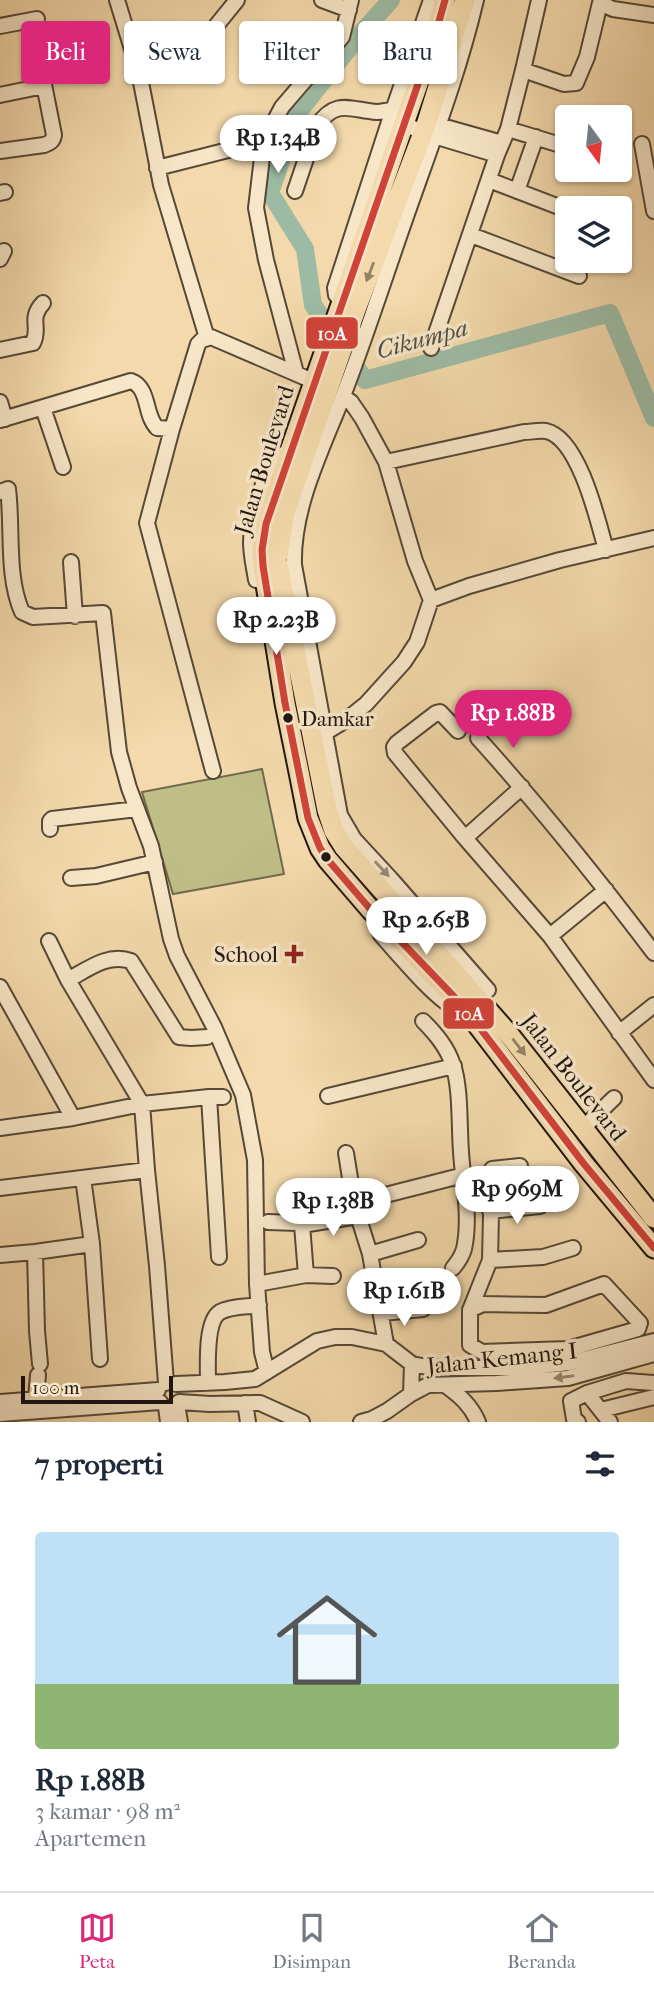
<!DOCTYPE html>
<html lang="id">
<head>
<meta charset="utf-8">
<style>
	body { margin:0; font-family:"IM FELL French Canon",serif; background:#f2f2f3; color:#1f2937; height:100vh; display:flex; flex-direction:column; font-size:26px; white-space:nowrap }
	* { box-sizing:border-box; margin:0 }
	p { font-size:23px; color:#747a83 }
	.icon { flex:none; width:38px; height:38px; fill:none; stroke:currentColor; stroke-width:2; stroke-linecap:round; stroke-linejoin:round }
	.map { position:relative; height:1422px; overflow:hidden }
	.drawer { display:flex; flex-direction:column; background:#fff; flex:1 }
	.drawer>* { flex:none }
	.hud { position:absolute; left:21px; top:21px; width:612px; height:63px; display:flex; gap:14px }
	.needle { width:46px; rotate:165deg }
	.fabs { position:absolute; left:555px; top:105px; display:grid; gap:14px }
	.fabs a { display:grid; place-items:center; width:77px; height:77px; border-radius:7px; background:#fff; box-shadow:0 2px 5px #0004; font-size:35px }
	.scale { position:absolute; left:21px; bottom:18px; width:152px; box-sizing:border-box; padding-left:7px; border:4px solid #211710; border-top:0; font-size:19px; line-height:24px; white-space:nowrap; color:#211710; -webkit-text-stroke:5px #f7e6c8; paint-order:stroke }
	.price { position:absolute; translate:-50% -60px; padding:0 16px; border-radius:24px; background:#fff; color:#222; font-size:23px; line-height:46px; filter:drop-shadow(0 2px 4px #0008) }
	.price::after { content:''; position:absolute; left:50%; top:42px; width:21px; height:16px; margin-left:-10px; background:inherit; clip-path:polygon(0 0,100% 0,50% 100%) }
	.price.on { background:#db2777; color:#fff }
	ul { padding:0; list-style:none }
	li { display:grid; align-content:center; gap:14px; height:371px; padding:0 35px }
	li+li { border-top:2px solid #e0e1e3 }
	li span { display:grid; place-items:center; height:217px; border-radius:7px; color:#555 }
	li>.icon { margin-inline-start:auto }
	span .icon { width:126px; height:126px; fill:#fffc; stroke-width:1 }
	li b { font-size:30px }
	h2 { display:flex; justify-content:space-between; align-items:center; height:84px; padding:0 35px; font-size:30px }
	.chip { padding:0 24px; border-radius:7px; background:#fff; box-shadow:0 2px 5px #0004; font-size:24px; line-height:63px }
	.chip.on { background:#db2777; color:#fff }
	.menu { display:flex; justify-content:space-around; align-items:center; height:98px; border-top:2px solid #e0e1e3; background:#fff; font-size:19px; color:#747a83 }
	.menu a { display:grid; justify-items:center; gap:4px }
	.menu .on { color:#db2777 }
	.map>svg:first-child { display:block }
	.green { fill:#bfbe86; stroke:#706a4b; stroke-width:2 }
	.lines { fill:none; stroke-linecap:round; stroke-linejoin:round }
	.river { stroke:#9dbba4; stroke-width:18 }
	.minor-casing { stroke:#564837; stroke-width:18 }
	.major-casing { stroke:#211710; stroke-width:23 }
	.minor { stroke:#f7e6c8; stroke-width:14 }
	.major { stroke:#f3d9ab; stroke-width:19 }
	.bus-1-casing { stroke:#f7e6c8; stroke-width:12 }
	.bus-1 { stroke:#d14338; stroke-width:7 }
	.oneway { fill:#948265 }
	.oneway2 { fill:#978975 }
	.bus-dot { fill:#211710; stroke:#f7e6c8; stroke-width:2.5 }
	.poi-dot { fill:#8f2418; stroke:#f7e6c8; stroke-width:2.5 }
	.labels { text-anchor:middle; stroke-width:7; stroke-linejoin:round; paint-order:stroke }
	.bus-label { font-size:21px; fill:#211710; stroke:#f7e6c8; text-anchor:start }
	.street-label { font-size:23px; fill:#211710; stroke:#f7e6c8 }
	.poi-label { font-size:23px; fill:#211710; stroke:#f7e6c8; text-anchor:end }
	.water-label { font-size:24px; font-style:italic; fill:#4c5044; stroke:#f7e6c8 }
	.line-badge { stroke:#f7e6c8; stroke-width:2.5 }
	.badge-label { font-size:19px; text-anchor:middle; font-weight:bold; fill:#fff }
</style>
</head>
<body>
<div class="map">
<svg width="654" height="1422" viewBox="0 0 654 1422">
	<rect width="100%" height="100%" fill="#f3d9ab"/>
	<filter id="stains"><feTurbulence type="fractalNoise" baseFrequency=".00286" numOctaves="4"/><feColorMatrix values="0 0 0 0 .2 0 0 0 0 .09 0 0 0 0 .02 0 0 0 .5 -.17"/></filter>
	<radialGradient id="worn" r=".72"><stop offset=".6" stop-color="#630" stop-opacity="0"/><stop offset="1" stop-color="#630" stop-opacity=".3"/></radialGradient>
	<path class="green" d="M 262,769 L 284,874 L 173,894 L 142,792 Z"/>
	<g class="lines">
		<path class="river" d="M 391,0 L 362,32 L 297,114 L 270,193 L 305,249 L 313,305 L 365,380 L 610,313 L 654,418"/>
		<defs>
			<path id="minor" d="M 117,0 L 139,72 L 161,185 L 207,338
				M 322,0 L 349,10
				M 0,26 L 37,19
				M 523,70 L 539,0
				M 139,72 L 190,58 L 237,0
				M 0,95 L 44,86
				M 395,121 L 434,136 L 497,155
				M 431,123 L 502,143
				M 508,129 L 567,147
				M 642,144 L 654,211
				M 0,151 L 44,145 C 50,143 53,141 54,135 L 36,44
				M 157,168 L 264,141
				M 489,180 L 567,210
				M 295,191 L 317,126 C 336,98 350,110 377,112 C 385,112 391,108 399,111
				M 517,191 L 536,137
				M 0,193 L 5,192
				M 471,235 L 579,276
				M 0,259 L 4,251
				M 342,302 L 336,295 L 335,288 L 390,119 L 431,0
				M 431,348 L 497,155 L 508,129 L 523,70 L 564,84 L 576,83 L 587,57 L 600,3 L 613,9 L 654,15
				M 0,350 L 33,343 C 41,327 28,319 43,303
				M 296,373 L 266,260 L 256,208 L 264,141 L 282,107 L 342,37 L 351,0
				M 343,397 L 351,402 L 362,418 L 386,462 L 415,561 L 431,600
				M 0,402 L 5,419
				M 43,408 L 63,467
				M 0,420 L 131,381 C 150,388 144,415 157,428 L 172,429 L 198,344 L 202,340 L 211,337 L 313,381
				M 172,429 L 147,523 L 213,771
				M 386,462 L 524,432 C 530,432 539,430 546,431 C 579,438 598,521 606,550
				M 0,492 L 8,489 C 13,529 6,575 22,612 L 33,617 L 103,613 L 119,752 L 129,788 L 151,846 L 171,939 L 177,956 L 214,1027 L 243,1095 L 255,1160 L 257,1284 L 262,1352 L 267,1372
				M 71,562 L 75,616
				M 256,580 C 254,567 251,555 251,542 C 251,526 263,476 272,463 C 276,457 283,454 290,451
				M 458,731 L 440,712 L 436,713 L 397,743 L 394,747 L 395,753 L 465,838 L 522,787
				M 318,737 L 346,720 L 366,704 L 404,662 L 417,642 L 431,600 L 469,586 L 560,560 L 654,538
				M 478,738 C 540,807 598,879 654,953
				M 50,829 L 50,821 L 52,819 L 137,809
				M 465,838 L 550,936
				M 71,878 L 96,876 L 155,862
				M 606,890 L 550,936 L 654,1080
				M 377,917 L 376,924 L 381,935 C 393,948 441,1006 455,1007 C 466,1008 479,996 488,990 L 391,879 L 354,839 L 340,815 L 294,565 C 292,505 325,444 346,388 C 370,325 390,261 413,197 C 436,132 460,68 476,0
				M 49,941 L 68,980 L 142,1104 L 147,1170
				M 68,980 C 88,969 108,953 131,961 L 179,1037 L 191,1038 L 207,1037
				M 0,987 L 73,1118
				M 423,1021 C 436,1034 447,1047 453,1065 C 461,1088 459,1127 461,1152 C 463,1184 471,1216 464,1249 C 462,1256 458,1262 453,1268
				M 619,1033 L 654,1005
				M 328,1096 L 454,1066
				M 209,1097 L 223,1097
				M 0,1128 L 73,1118 L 142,1104 L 209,1097 L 219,1257
				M 583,1128 L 614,1098
				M 346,1153 L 354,1203 L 370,1254 L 386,1344
				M 83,1178 L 92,1244 L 100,1359
				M 0,1188 L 147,1170 L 157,1266 L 166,1383
				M 354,1203 L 464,1175
				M 490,1211 L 540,1206
				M 268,1222 L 298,1223 L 302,1225 L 306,1275
				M 302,1225 L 358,1216
				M 35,1252 L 37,1331 L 40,1364
				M 370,1254 L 418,1240
				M 0,1255 L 35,1252 L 92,1244
				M 490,1260 L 543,1257 L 573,1248
				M 257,1284 L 306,1275 L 333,1276
				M 604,1284 L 640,1323 L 638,1329 L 568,1349 L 482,1352 L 470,1345 L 470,1310 L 483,1304 L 546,1305 Z
				M 470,1310 L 490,1260 L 492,1169 L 520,1166
				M 382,1313 L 423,1309
				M 208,1383 C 208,1367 205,1321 220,1312 C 231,1306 247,1307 259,1305
				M 176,1384 L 225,1382 L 255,1379 L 317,1341 L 335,1337 L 352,1337 L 386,1344 L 412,1364 L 427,1367 L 448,1368 L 519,1368 L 569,1363 L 654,1341
				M 445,1385 C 459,1395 471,1405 478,1422
				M 587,1393 L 610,1422
				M 411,1394 L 412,1364
				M 36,1398 L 38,1375
				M 0,1402 L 158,1390
				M 179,1402 L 210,1404 L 260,1403 L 302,1422
				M 245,1403 L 248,1422
				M 177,1405 L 180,1422
				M 166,1407 L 168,1422
				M 601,1410 L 654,1397
				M 0,1414 L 160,1402
				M 361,1422 L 372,1419 L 387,1411 L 411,1394 L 428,1385 L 497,1383 L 568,1378 L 654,1354
				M 578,1422 L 574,1419 L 571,1401 L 587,1393 L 626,1381 L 654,1383"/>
			<path id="major" d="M 445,0 L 436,32 L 290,451 L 266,524 L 262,550 L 263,566 L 285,703 L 299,772 L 308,818 L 320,848 L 328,860 L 371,910 L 463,1006 L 584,1164 L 654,1248
				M 465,0 L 427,122 L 355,312 L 285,512 L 277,560 L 327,810 L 334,831 L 344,847 L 507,1032 L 654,1218"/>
		</defs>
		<use href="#minor" class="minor-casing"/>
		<use href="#major" class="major-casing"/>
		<use href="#minor" class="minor"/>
		<use href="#major" class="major"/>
		<defs>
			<path id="bus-1" d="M 445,0 L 436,32 L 266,524 L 262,550 L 263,566 L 285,703 L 308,818 L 320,848 L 328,860 L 371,910 L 463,1006 L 584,1164 L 654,1248"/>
		</defs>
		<use href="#bus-1" class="bus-1-casing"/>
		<use href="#bus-1" class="bus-1"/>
	</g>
	<defs><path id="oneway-solid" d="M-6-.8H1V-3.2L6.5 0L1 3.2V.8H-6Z" transform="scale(1.75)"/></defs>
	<g class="oneway">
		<use href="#oneway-solid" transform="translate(370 272) rotate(111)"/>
		<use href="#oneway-solid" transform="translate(519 1047) rotate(52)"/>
	</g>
	<g class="oneway2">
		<use href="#oneway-solid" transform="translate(382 869) rotate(47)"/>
		<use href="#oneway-solid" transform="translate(564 1377) rotate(172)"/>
	</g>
	<g class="bus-dot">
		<circle cx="288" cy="718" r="6"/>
		<circle cx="326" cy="857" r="6"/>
	</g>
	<path class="poi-dot" d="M290.5 943.5h7v7h7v7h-7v7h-7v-7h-7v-7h7z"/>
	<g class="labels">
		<g class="bus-label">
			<text x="301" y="726">Damkar</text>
		</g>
		<g class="street-label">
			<text transform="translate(264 460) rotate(-73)" y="8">Jalan Boulevard</text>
			<text transform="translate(574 1077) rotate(52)" y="8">Jalan Boulevard</text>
			<text transform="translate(502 1358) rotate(-6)" y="8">Jalan Kemang I</text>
		</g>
		<g class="poi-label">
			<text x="278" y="962">School</text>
		</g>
		<g class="water-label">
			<text transform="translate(422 339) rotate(-15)" y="8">Cikumpa</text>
		</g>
	</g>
	<g class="line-badge">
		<rect x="305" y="316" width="54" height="34" rx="7" fill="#d14338"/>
		<rect x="442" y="997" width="53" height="33" rx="7" fill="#d14338"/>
	</g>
	<g class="badge-label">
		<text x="332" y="340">10A</text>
		<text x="469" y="1020">10A</text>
	</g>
	<rect width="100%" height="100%" filter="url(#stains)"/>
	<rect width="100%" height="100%" fill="url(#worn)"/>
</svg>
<div class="fabs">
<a><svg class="needle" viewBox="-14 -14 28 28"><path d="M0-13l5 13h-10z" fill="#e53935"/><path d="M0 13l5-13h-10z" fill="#747a83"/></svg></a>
<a><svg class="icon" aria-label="layers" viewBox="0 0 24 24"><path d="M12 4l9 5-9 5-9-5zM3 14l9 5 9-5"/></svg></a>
</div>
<div class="scale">100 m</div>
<b class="price" style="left:278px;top:175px">Rp 1.34B</b>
<b class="price" style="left:276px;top:657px">Rp 2.23B</b>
<b class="price on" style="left:513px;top:750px">Rp 1.88B</b>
<b class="price" style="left:426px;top:957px">Rp 2.65B</b>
<b class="price" style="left:517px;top:1226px">Rp 969M</b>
<b class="price" style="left:333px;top:1238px">Rp 1.38B</b>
<b class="price" style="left:404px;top:1328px">Rp 1.61B</b>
<div class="hud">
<a class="chip on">Beli</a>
<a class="chip">Sewa</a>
<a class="chip">Filter</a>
<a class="chip">Baru</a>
</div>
</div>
<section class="drawer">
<h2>7 properti<svg class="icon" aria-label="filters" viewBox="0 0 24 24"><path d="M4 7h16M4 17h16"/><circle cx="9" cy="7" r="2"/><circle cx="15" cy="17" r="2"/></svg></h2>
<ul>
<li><span style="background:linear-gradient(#bfe0f5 70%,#8fb573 0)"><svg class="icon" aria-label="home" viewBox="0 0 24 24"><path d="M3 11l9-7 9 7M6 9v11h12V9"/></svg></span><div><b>Rp 1.88B</b><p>3 kamar · 98 m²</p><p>Apartemen</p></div></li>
</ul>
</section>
<nav class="menu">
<a class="on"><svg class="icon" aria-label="map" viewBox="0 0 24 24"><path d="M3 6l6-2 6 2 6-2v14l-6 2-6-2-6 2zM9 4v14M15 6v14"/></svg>Peta</a>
<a><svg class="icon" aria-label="saved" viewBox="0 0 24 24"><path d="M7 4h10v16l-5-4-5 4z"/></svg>Disimpan</a>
<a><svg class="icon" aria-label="home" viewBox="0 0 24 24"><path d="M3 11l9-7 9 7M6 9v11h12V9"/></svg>Beranda</a>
</nav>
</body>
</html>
